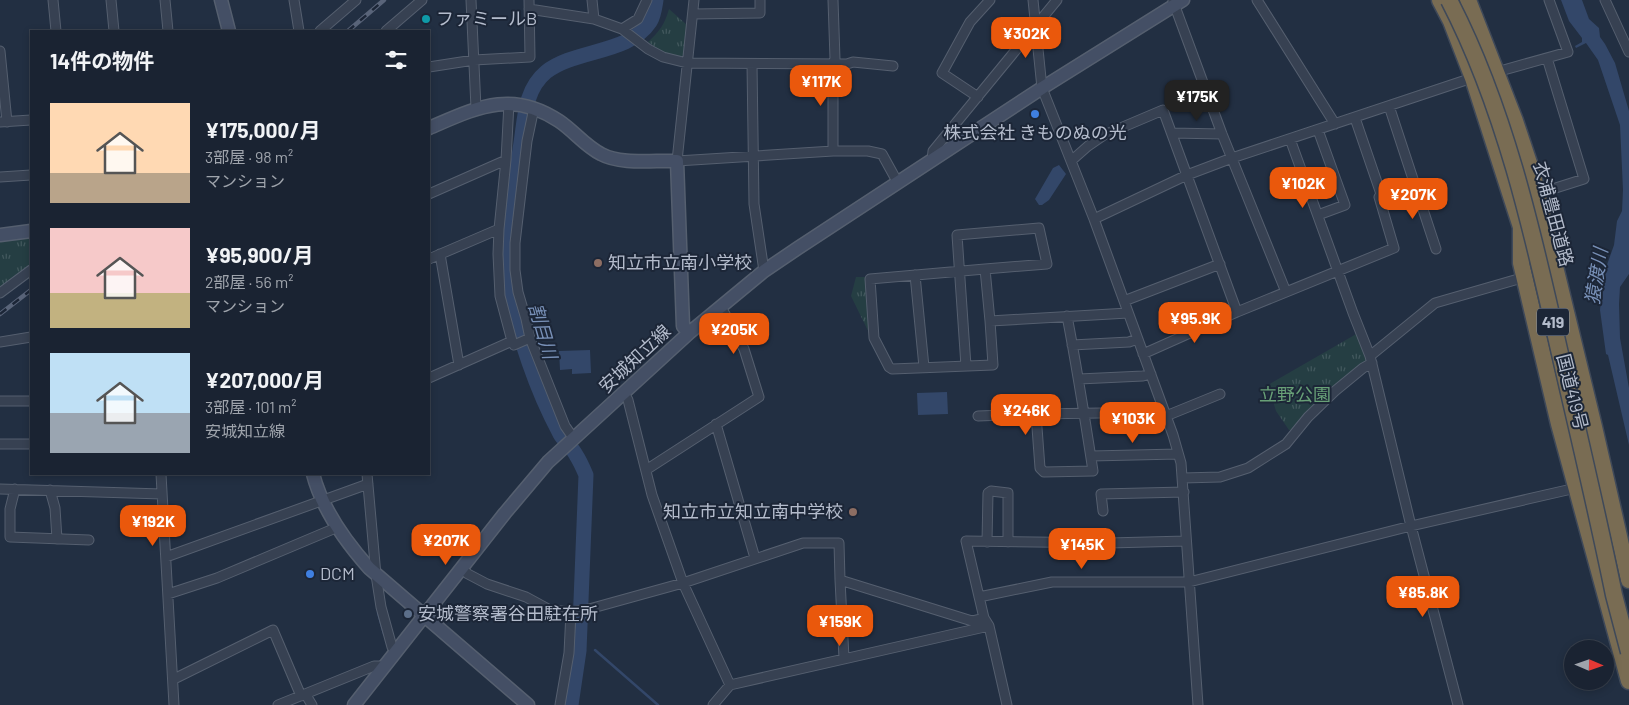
<!DOCTYPE html>
<html lang="ja">
<head>
<meta charset="utf-8">
<style>
	body { margin:0; font-family:Barlow,"Noto Sans JP",sans-serif; background:#232b3a; color:#f1f3f6; height:100vh; display:flex; flex-direction:column; font-size:19px; white-space:nowrap }
	* { box-sizing:border-box; margin:0 }
	p { font-size:16px; color:#9fa4ac }
	.icon { flex:none; width:28px; height:28px; fill:none; stroke:currentColor; stroke-width:2; stroke-linecap:round; stroke-linejoin:round }
	.map { position:relative; flex:1; overflow:hidden }
	.details { position:absolute; left:30px; top:30px; width:400px; height:445px; display:flex; flex-direction:column; background:#1a2332; border-radius:0px; box-shadow:0 2px 8px #0003,0 0 0 1px #38404d }
	.details>* { flex:none }
	.needle { width:32px; rotate:92deg }
	.fabs { position:absolute; left:1564px; top:640px; display:grid; gap:10px }
	.fabs a { display:grid; place-items:center; width:50px; height:50px; border-radius:50%; background:#1a2332; box-shadow:0 2px 8px #0003,0 0 0 1px #38404d; font-size:25px }
	.price { position:absolute; translate:-50% -42px; padding:0 11px; border-radius:10px; background:#ea580c; color:#fff; font-size:16px; line-height:32px; filter:drop-shadow(0 1px 2px #0008) }
	.price::after { content:''; position:absolute; left:50%; top:30px; width:15px; height:11px; margin-left:-8px; background:inherit; clip-path:polygon(0 0,100% 0,50% 100%) }
	.price.on { background:#222; color:#fff }
	ul { padding:0; list-style:none }
	li { display:flex; align-items:center; gap:15px; height:125px; padding:0 20px }
	li span { display:grid; place-items:center; flex:none; width:140px; height:100px; border-radius:0px; color:#555 }
	li>.icon { margin-inline-start:auto }
	span .icon { width:60px; height:60px; fill:#fffc; stroke-width:1 }
	li b { font-size:21px }
	h2 { display:flex; justify-content:space-between; align-items:center; height:60px; padding:0 20px; font-size:21px }
	.map>svg:first-child { display:block }
	.grass { fill:url(#grass-tufts) }
	.water { fill:#334769 }
	.lines { fill:none; stroke-linecap:round; stroke-linejoin:round }
	.stream { stroke:#334769; stroke-width:2.5 }
	.river { stroke:#334769; stroke-width:15 }
	.street-casing { stroke:#555f6f; stroke-width:11 }
	.secondary-casing { stroke:#555f6f; stroke-width:15 }
	.highway-casing { stroke:#3f4959; stroke-width:19 }
	.street { stroke:#374152; stroke-width:9 }
	.secondary { stroke:#444f65; stroke-width:12 }
	.highway { stroke:#796c53; stroke-width:16 }
	.rail-casing { stroke:#596479; stroke-width:4.5 }
	.rail { stroke:#1c2637; stroke-width:2.5; stroke-dasharray:8; stroke-linecap:butt }
	.highway-bridge-casing { stroke:#3f4959; stroke-width:19; stroke-linecap:butt }
	.highway-bridge { stroke:#796c53; stroke-width:16 }
	.culture-dot { fill:#0f9aa8; stroke:#1c2637; stroke-width:2 }
	.shop-dot { fill:#3f7fe0; stroke:#1c2637; stroke-width:2 }
	.education-dot { fill:#8d6e63; stroke:#1c2637; stroke-width:2 }
	.service-dot { fill:#5c6f8a; stroke:#1c2637; stroke-width:2 }
	.labels { text-anchor:middle; stroke-width:4; stroke-linejoin:round; paint-order:stroke }
	.shield { fill:#1c2637; stroke:#868f9f; stroke-width:1 }
	.shield-label { font-size:16px; font-weight:bold; fill:#b4bccc }
	.poi-label { font-size:18px; fill:#b4bccc; stroke:#1c2637; text-anchor:start }
	.street-label { font-size:18px; fill:#b4bccc; stroke:#1c2637 }
	.park-label { font-size:18px; fill:#68a077; stroke:#1c2637 }
	.water-label { font-size:19px; font-style:italic; fill:#7890b7; stroke:#1c2637 }
</style>
</head>
<body>
<div class="map">
<svg width="1629" height="705" viewBox="0 0 1629 705">
	<defs>
		<pattern id="grass-tufts" width="24" height="20" patternUnits="userSpaceOnUse" patternTransform="scale(1.25)"><rect width="24" height="20" fill="#253e43"/><path d="M3 7l-1-3M5 7V3M7 7l1-3M15 17l-1-3M17 17v-4M19 17l1-3" fill="none" stroke="#42585d"/></pattern>
	</defs>
	<rect width="100%" height="100%" fill="#222f42"/>
	<path class="grass" d="M 669,9 L 687,25 L 685,53 L 681,57 L 663,53 L 648,42 C 659,32 665,24 669,9 Z
		M 31,238 L 31,266 L 0,290 L 0,241 Z
		M 856,277 L 867,277 L 871,337 L 851,296 Z
		M 1358,333 L 1369,362 L 1294,430 L 1289,430 L 1276,411 L 1268,385 Z"/>
	<path class="water" d="M 1561,0 L 1582,0 L 1589,19 L 1599,28 L 1600,37 L 1605,44 L 1615,63 L 1629,111 L 1629,274 L 1620,287 L 1619,304 L 1620,338 L 1629,388 L 1629,445 L 1608,355 L 1606,354 L 1600,310 L 1603,276 L 1614,245 L 1617,221 L 1622,211 L 1623,190 L 1620,125 L 1598,60 L 1586,43 L 1576,48 L 1575,46 L 1582,42 L 1582,38 L 1569,21 Z
		M 1059,165 L 1066,174 L 1049,200 L 1042,205 L 1039,205 L 1035,199 L 1053,168 Z
		M 590,350 L 591,373 L 572,374 L 572,369 L 560,370 L 559,351 Z
		M 947,392 L 948,414 L 918,415 L 917,393 Z"/>
	<g class="lines">
		<path class="stream" d="M 378,613 L 384,634
			M 595,650 L 658,705
			M 579,651 L 585,650"/>
		<path class="river" d="M 571,705 L 579,651 L 586,475 C 583,468 580,461 576,455 C 572,447 564,441 560,434 C 538,393 516,334 511,288 C 506,243 514,192 520,149 C 525,122 523,91 546,72 C 575,49 629,54 650,22 C 654,16 655,6 656,0"/>
		<defs>
			<path id="street" d="M 53,0 L 56,31
				M 111,0 L 114,31
				M 165,0 L 168,31
				M 294,0 L 299,31
				M 471,0 L 476,108
				M 592,0 L 594,19
				M 694,0 L 677,161 L 833,151 L 868,151 L 882,154 L 898,183
				M 1033,0 L 1042,88 L 1094,219 L 1173,435 L 1181,463 L 1198,705
				M 1257,0 L 1335,124
				M 1605,0 L 1629,52
				M 1173,1 L 1222,134 L 1286,292
				M 529,9 L 594,19 L 622,29 L 648,49 L 663,57 L 687,63 L 847,64 L 853,62 L 893,66
				M 693,14 L 760,13 L 760,0
				M 622,29 L 638,19 L 647,0
				M 320,31 L 356,0
				M 386,31 L 422,0
				M 0,51 L 7,122
				M 752,64 L 754,204 L 764,271
				M 429,67 L 474,60 L 530,57 L 529,0
				M 1493,73 L 1568,52 L 1549,0
				M 978,97 L 942,73 L 970,22 L 990,0
				M 509,103 L 506,160 L 499,229 L 498,254 L 500,296 L 512,341
				M 1389,106 L 1436,249
				M 534,108 L 527,141 L 515,243 L 515,270 L 518,292 L 526,319 L 530,338 L 565,426 L 574,439
				M 0,122 L 31,120
				M 1172,133 L 1222,134
				M 1290,139 L 1353,313 L 1370,356 L 1411,526 L 1458,705
				M 833,151 L 833,63 L 835,59 L 833,0
				M 932,160 L 933,151 L 1057,0
				M 1071,161 L 1088,146 L 1104,135 L 1163,110 L 1237,312
				M 0,177 L 31,175
				M 1543,192 L 1584,179 L 1547,58
				M 429,194 L 506,160
				M 1381,194 L 1414,184
				M 1318,215 L 1345,205 L 1318,130
				M 1094,219 L 1187,175 L 1232,158 L 1475,77
				M 440,254 L 459,365
				M 429,259 L 499,229
				M 915,275 L 924,367
				M 0,293 L 31,270
				M 1124,301 L 1220,264
				M 1067,316 C 1077,368 1085,419 1093,471 L 1044,472 L 1040,468 L 1036,414 L 1165,412
				M 990,321 L 985,269 L 870,279 L 874,338 L 889,367 L 892,369 L 993,365 L 990,321 L 1128,313
				M 0,342 L 31,337
				M 1072,345 L 1129,342 L 1137,339
				M 1143,354 L 1237,312 L 1394,248 L 1379,197 L 1381,194 L 1355,118
				M 1370,356 L 1435,303 L 1525,277
				M 966,366 L 957,235 L 1039,228 L 1047,264 L 985,269
				M 429,378 L 512,341 L 514,345 L 530,338
				M 1079,379 L 1143,376 L 1151,374
				M 624,393 L 628,400 L 652,495 L 683,583 L 730,685
				M 0,401 L 31,401
				M 978,416 L 1036,414
				M 1166,416 L 1220,394
				M 716,424 L 755,558
				M 0,444 L 31,444
				M 1091,456 L 1178,454
				M 646,470 L 759,397 L 744,349 L 721,307
				M 161,474 L 174,705
				M 367,474 L 376,575 L 381,607 L 392,647 L 396,652
				M 1183,478 L 1220,477 L 1248,468 L 1286,444 L 1308,417 L 1335,391 L 1363,368 L 1372,363
				M 0,489 L 162,494
				M 15,489 L 10,509 L 10,537 L 89,540
				M 50,490 L 55,508 L 57,539
				M 1103,511 L 1101,494 L 1184,492
				M 987,542 L 988,493 L 991,491 L 1008,493 L 1008,542
				M 166,557 L 368,484
				M 461,568 L 468,574 L 487,584 L 526,597 L 550,610 L 571,612 L 589,609 L 683,583 L 803,543 L 839,543 L 840,580 L 972,621 L 984,618
				M 840,580 L 844,658
				M 168,594 L 217,578 L 338,527
				M 979,597 L 1052,582 L 1189,582 L 1411,526 L 1576,488
				M 174,679 L 273,630 L 301,696
				M 306,695 L 312,705
				M 278,705 L 374,666 L 385,666
				M 560,705 L 569,653 L 571,612
				M 713,705 L 730,685 L 989,626
				M 1007,705 L 989,626 L 984,618 L 966,541 L 1109,543 L 1186,541"/>
			<path id="secondary" d="M 221,0 L 229,31
				M 429,128 C 476,108 511,89 559,121 C 574,131 585,146 601,154 C 621,165 654,160 677,161 L 683,326 L 689,333
				M 0,235 L 31,231
				M 313,474 C 322,509 345,541 369,568 L 528,705
				M 354,705 L 505,513 L 548,462 L 689,333 L 764,271 L 798,248 L 1042,88 L 1183,0"/>
			<path id="highway" d="M 1440,0 L 1451,21 L 1473,78 L 1521,227 L 1521,263 L 1559,424 L 1629,681
				M 1468,0 L 1515,121 L 1532,172 L 1594,427 L 1629,580"/>
		</defs>
		<use href="#street" class="street-casing"/>
		<use href="#secondary" class="secondary-casing"/>
		<use href="#highway" class="highway-casing"/>
		<use href="#street" class="street"/>
		<use href="#secondary" class="secondary"/>
		<use href="#highway" class="highway"/>
		<defs>
			<path id="rail" d="M 348,31 L 384,0
				M 0,314 L 31,290"/>
		</defs>
		<use href="#rail" class="rail-casing"/>
		<use href="#rail" class="rail"/>
		<defs>
			<path id="highway-bridge" d="M 1449,0 C 1504,106 1532,229 1558,345 C 1577,428 1597,511 1614,595 L 1629,652"/>
		</defs>
		<use href="#highway-bridge" class="highway-bridge-casing"/>
		<use href="#highway-bridge" class="highway-bridge"/>
	</g>
	<circle class="culture-dot" cx="426" cy="19" r="5"/>
	<g class="shop-dot">
		<circle cx="1035" cy="114" r="5"/>
		<circle cx="310" cy="574" r="5"/>
	</g>
	<g class="education-dot">
		<circle cx="598" cy="263" r="5"/>
		<circle cx="853" cy="512" r="5"/>
	</g>
	<circle class="service-dot" cx="408" cy="614" r="5"/>
	<g class="labels">
		<rect class="shield" x="1537" y="308.5" width="32" height="27" rx="4"/>
		<g class="shield-label">
			<text x="1553" y="328">419</text>
		</g>
		<g class="poi-label">
			<text x="436" y="25">ファミールB</text>
			<text x="1035" y="139" text-anchor="middle">株式会社 きものぬの光</text>
			<text x="608" y="269">知立市立南小学校</text>
			<text x="843" y="518" text-anchor="end">知立市立知立南中学校</text>
			<text x="320" y="580">DCM</text>
			<text x="418" y="620">安城警察署谷田駐在所</text>
		</g>
		<g class="street-label">
			<text transform="translate(1553 214) rotate(75)" y="6">衣浦豊田道路</text>
			<text transform="translate(635 359) rotate(-43)" y="6">安城知立線</text>
			<text transform="translate(1572 392) rotate(76)" y="6">国道419号</text>
		</g>
		<g class="park-label">
			<text x="1295" y="401">立野公園</text>
		</g>
		<g class="water-label">
			<text transform="translate(1596 276) rotate(-81)" y="7">猿渡川</text>
			<text transform="translate(543 331) rotate(74)" y="7">割目川</text>
		</g>
	</g>
</svg>
<div class="fabs">
<a><svg class="needle" viewBox="-14 -14 28 28"><path d="M0-13l5 13h-10z" fill="#e53935"/><path d="M0 13l5-13h-10z" fill="#9fa4ac"/></svg></a>
</div>
<b class="price" style="left:1026px;top:59px">¥302K</b>
<b class="price" style="left:821px;top:107px">¥117K</b>
<b class="price on" style="left:1197px;top:122px">¥175K</b>
<b class="price" style="left:1303px;top:209px">¥102K</b>
<b class="price" style="left:1413px;top:220px">¥207K</b>
<b class="price" style="left:1195px;top:344px">¥95.9K</b>
<b class="price" style="left:734px;top:355px">¥205K</b>
<b class="price" style="left:1026px;top:436px">¥246K</b>
<b class="price" style="left:1133px;top:444px">¥103K</b>
<b class="price" style="left:153px;top:547px">¥192K</b>
<b class="price" style="left:446px;top:566px">¥207K</b>
<b class="price" style="left:1082px;top:570px">¥145K</b>
<b class="price" style="left:1423px;top:618px">¥85.8K</b>
<b class="price" style="left:840px;top:647px">¥159K</b>
<section class="details">
<h2>14件の物件<svg class="icon" aria-label="filters" viewBox="0 0 24 24"><path d="M4 7h16M4 17h16"/><circle cx="9" cy="7" r="2"/><circle cx="15" cy="17" r="2"/></svg></h2>
<ul>
<li><span style="background:linear-gradient(#ffd9b3 70%,#b9a48a 0)"><svg class="icon" aria-label="home" viewBox="0 0 24 24"><path d="M3 11l9-7 9 7M6 9v11h12V9"/></svg></span><div><b>¥175,000/月</b><p>3部屋 · 98 m²</p><p>マンション</p></div></li>
<li><span style="background:linear-gradient(#f6c9c9 65%,#c2b280 0)"><svg class="icon" aria-label="home" viewBox="0 0 24 24"><path d="M3 11l9-7 9 7M6 9v11h12V9"/></svg></span><div><b>¥95,900/月</b><p>2部屋 · 56 m²</p><p>マンション</p></div></li>
<li><span style="background:linear-gradient(#bfe0f5 60%,#9aa5b1 0)"><svg class="icon" aria-label="home" viewBox="0 0 24 24"><path d="M3 11l9-7 9 7M6 9v11h12V9"/></svg></span><div><b>¥207,000/月</b><p>3部屋 · 101 m²</p><p>安城知立線</p></div></li>
</ul>
</section>
</div>
</body>
</html>
